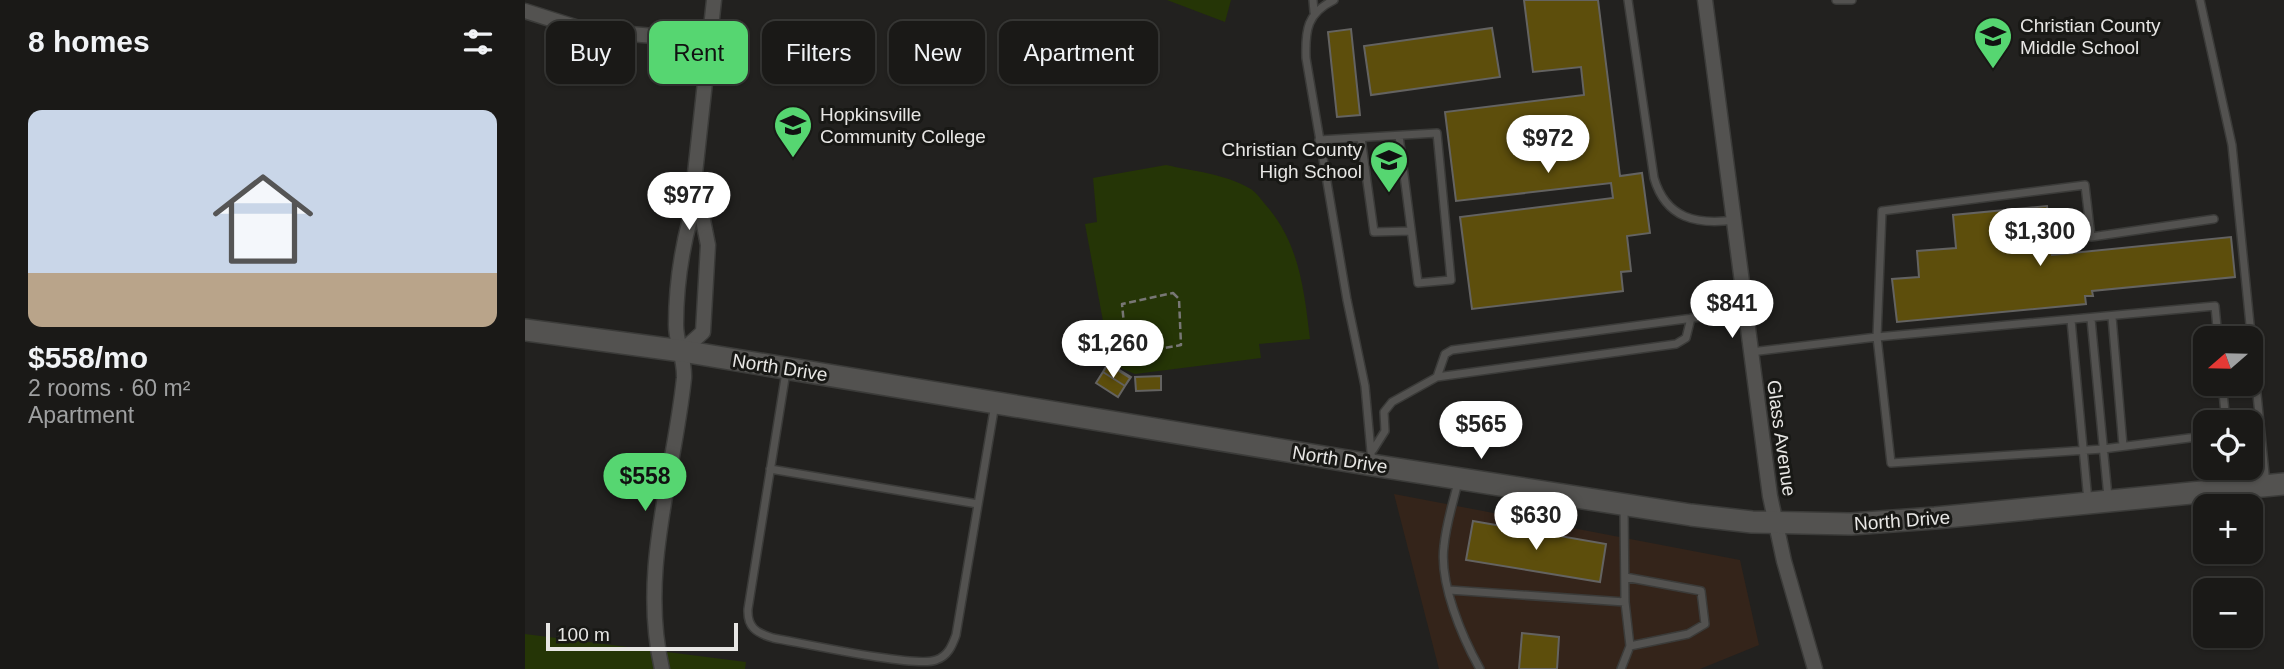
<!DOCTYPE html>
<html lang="en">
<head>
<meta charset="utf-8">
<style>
	body { margin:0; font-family:Helvetica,sans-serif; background:#232220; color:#f1f3f6; height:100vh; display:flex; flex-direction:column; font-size:26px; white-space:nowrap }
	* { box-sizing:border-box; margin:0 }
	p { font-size:23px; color:#9fa0a1 }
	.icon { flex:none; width:38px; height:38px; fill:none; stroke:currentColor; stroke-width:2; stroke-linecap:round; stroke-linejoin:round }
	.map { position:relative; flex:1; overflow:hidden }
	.side { display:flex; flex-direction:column; background:#1a1917; width:525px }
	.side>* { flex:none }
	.banner { position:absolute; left:21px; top:21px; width:665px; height:63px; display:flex; gap:14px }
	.needle { width:46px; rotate:250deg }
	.fabs { position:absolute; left:1668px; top:326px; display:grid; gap:14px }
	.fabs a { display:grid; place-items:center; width:70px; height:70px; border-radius:14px; background:#1a1917; box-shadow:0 2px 5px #0004,0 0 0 2px #383836; font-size:35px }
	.scale { position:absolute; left:21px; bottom:18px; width:192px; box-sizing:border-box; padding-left:7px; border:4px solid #e7e6e4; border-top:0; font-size:19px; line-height:24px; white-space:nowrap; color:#e7e6e4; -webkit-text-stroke:5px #181815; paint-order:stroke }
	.price { position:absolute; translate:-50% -60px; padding:0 16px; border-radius:24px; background:#fff; color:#222; font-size:23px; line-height:46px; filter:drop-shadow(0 2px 4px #0008) }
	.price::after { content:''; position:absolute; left:50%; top:42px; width:21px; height:16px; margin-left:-10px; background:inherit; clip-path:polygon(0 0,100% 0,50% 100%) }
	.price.active { background:#56d671; color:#111 }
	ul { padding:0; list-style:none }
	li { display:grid; align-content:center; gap:14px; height:371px; padding:0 28px }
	li span { display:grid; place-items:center; height:217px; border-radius:14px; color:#555 }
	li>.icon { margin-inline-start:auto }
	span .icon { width:126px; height:126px; fill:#fffc; stroke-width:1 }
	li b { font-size:30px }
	h2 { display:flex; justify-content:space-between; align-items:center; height:84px; padding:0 28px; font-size:30px }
	.chip { padding:0 24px; border-radius:14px; background:#1a1917; box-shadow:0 2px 5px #0004,0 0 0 2px #383836; font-size:24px; line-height:63px }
	.chip.active { background:#56d671; color:#111 }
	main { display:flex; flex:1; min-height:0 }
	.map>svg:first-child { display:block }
	.industrial { fill:#34241a }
	.green { fill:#253506 }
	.building { fill:#5d4e0c; stroke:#646361; stroke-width:2 }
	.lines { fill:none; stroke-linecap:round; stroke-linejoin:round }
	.lane-casing { stroke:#3b3b39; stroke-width:10 }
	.street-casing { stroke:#3b3b39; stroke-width:17 }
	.secondary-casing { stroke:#3b3b39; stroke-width:24 }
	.path { stroke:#787775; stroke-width:2.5; stroke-dasharray:7 3.5; stroke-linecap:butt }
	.lane { stroke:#535250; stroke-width:7 }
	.street { stroke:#535250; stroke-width:14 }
	.secondary { stroke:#535250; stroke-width:21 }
	.labels { text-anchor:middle; stroke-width:6; stroke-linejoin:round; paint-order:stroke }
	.poi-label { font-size:19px; fill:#e7e6e4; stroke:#181815; text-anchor:start }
	.street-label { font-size:19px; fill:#e7e6e4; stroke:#181815 }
</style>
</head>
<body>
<main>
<section class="side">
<h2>8 homes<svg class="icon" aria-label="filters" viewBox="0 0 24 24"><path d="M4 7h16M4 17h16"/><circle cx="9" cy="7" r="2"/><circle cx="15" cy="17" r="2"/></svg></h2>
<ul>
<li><span style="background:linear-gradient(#c9d6e8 75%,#b9a48a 0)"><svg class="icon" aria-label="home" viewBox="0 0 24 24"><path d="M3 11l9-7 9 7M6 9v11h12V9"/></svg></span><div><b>$558/mo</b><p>2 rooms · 60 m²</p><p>Apartment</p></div></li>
</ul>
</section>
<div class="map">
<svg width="1759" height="669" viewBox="0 0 1759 669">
	<rect width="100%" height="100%" fill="#22211f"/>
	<path class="industrial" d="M 869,494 L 1215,560 L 1234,645 L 1175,669 L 914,669 Z"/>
	<path class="green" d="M 642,0 L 706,0 L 700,22 Z
		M 641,165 C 668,171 700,174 724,188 C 730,191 735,198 739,203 C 774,241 779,289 785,339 L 734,344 L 736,358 L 610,374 L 586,364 L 560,224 L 572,222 L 568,178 Z
		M 0,634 L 221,662 L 220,669 L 0,669 Z"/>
	<path class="building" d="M 999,0 L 1073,0 L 1095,176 L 1117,173 L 1125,233 L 1102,236 L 1106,271 L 1096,272 L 1098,291 L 947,309 L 935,217 L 1088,198 L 1086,183 L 931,201 L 920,112 L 1059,95 L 1056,67 L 1008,72 Z
		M 967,28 L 975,77 L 846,95 L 839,46 Z
		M 826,29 L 835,115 L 812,117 L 803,32 Z
		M 1522,206 L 1527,255 L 1706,237 L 1710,277 L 1567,291 L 1568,296 L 1560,296 L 1561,304 L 1372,322 L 1367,279 L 1394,277 L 1392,251 L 1431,248 L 1428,215 Z
		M 572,327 L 578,354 L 566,356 L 560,330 Z
		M 583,363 L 606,377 L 600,386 L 578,372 Z
		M 583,364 L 605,378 L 593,397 L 571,383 Z
		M 636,376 L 636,390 L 611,391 L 610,377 Z
		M 948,521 L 1081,544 L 1075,582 L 941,560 Z
		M 997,633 L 1034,637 L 1032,669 L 994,669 Z"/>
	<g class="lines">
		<defs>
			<path id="lane" d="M 788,0 L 789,12
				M 809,0 C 782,13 780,30 781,58 L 822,300 L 840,386 L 847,463
				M 1103,0 L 1129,178 C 1141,219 1172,225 1210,220
				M 1311,0 L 1327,0
				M 1675,0 L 1707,145 L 1741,484
				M 836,138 L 849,232 L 886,231
				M 794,140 L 912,133 L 926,280 L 893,283 L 874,136
				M 1587,317 L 1598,446
				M 1566,319 L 1583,497
				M 1546,320 L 1563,501
				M 1226,352 L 1352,337 L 1690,306 L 1693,338
				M 261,372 L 223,609 C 222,627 231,633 248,638 C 277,643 391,668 411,660 C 423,656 427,646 431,635 L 470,404
				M 912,377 L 920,354 L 927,350 L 1221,311
				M 1697,383 L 1701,422
				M 1680,436 L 1578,449 L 1366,463 L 1352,337 L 1357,211 L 1560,185 L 1566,237 L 1689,219
				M 848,450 L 860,431 L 859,412 L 867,402 L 912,377 L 1151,344 L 1161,338 L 1166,318
				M 245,469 L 453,504
				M 933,482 C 928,503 921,524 919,546 C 914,583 937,637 955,669
				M 1100,577 L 1176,591 L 1180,624 L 1163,634 L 1105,646
				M 924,590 L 1100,602
				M 1096,669 L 1105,646 L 1100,602 L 1099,507"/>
			<path id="street" d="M 1180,0 L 1245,496 L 1259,561 L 1290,669
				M 0,11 L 60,30 L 186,41
				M 157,351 L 178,332 L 183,245 L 175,205 L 176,188
				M 137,669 C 114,571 149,475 159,378 C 160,359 151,343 151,325 C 151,290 156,253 165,219 L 189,0"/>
			<path id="secondary" d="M 0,330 L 157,351 L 847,465 L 1166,515 L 1227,522 L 1326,524 L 1410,518 L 1759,484"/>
		</defs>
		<use href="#lane" class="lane-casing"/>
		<use href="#street" class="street-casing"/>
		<use href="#secondary" class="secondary-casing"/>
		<path class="path" d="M 648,293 L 654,299 L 656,345 L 602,355 L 597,304 Z"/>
		<use href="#lane" class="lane"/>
		<use href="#street" class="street"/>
		<use href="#secondary" class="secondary"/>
	</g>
	<defs>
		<symbol id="school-pin" viewBox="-11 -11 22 30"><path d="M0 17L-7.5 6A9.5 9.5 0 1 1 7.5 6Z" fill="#56d671" stroke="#181815"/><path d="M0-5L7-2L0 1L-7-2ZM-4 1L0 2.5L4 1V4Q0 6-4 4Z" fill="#111"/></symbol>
		<symbol id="university-pin" viewBox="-11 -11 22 30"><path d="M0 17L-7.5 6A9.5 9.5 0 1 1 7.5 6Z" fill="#56d671" stroke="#181815"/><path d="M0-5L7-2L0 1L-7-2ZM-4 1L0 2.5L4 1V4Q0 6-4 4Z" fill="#111"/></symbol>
	</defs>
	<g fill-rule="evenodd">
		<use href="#school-pin" x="1446" y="14" width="44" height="60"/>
		<use href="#university-pin" x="246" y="103" width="44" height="60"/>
		<use href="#school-pin" x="842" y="138" width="44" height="60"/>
	</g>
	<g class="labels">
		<g class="poi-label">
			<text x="1495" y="32">Christian County<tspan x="1495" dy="22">Middle School</tspan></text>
			<text x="295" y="121">Hopkinsville<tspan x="295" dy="22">Community College</tspan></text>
			<text x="837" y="156" text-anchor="end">Christian County<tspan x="837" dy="22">High School</tspan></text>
		</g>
		<g class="street-label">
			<text transform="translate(255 367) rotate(9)" y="7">North Drive</text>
			<text transform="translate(1257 438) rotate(82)" y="7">Glass Avenue</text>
			<text transform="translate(815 459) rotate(9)" y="7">North Drive</text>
			<text transform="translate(1377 520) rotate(-4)" y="7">North Drive</text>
		</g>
	</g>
</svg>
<div class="fabs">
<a><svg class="needle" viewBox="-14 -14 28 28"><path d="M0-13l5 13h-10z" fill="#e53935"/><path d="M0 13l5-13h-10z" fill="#9fa0a1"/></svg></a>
<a><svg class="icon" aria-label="locate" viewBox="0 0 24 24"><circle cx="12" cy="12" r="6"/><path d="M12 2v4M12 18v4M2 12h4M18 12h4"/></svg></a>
<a>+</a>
<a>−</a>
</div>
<div class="scale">100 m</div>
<b class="price" style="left:1023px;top:175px">$972</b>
<b class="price" style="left:164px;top:232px">$977</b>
<b class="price" style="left:1515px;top:268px">$1,300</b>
<b class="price" style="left:1207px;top:340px">$841</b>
<b class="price" style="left:588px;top:380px">$1,260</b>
<b class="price" style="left:956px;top:461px">$565</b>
<b class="price active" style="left:120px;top:513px">$558</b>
<b class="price" style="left:1011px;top:552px">$630</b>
<div class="banner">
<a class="chip">Buy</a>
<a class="chip active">Rent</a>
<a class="chip">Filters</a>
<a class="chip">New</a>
<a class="chip">Apartment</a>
</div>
</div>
</main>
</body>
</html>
